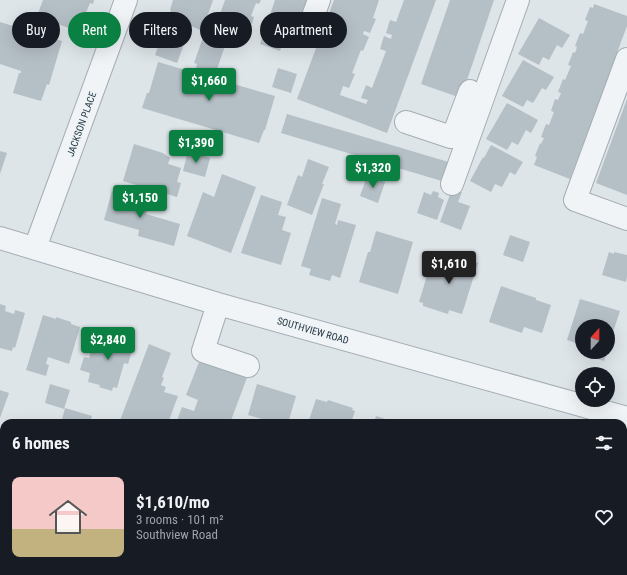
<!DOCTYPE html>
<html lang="en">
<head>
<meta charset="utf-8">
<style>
	body { margin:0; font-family:"Roboto Condensed",sans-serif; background:#242831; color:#f1f3f6; height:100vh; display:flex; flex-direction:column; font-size:15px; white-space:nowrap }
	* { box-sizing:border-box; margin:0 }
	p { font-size:13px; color:#9ea1a6 }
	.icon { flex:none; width:22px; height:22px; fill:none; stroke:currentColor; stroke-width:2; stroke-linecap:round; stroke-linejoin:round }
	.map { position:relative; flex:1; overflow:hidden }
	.sheet { position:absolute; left:0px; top:419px; width:627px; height:156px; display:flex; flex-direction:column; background:#171b24; border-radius:12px 12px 0 0; box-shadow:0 4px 16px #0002 }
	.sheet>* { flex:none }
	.banner { position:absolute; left:12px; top:12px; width:400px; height:36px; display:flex; gap:8px }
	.needle { width:26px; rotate:21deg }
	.buttons { position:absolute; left:575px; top:319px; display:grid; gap:8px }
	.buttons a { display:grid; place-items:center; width:40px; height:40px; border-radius:50%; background:#171b24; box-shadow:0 4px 16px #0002; font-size:20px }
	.price { position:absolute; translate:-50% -34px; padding:0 9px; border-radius:4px; background:#0b8043; color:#fff; font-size:13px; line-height:26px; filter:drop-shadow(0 1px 2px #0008) }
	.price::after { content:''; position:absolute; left:50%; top:24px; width:12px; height:9px; margin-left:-6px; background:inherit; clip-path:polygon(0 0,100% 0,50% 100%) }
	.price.current { background:#222; color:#fff }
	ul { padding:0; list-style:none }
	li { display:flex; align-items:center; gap:12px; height:100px; padding:0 12px }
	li+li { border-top:1px solid #363941 }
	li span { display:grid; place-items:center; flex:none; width:112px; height:80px; border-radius:8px; color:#555 }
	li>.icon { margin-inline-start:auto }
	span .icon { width:48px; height:48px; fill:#fffc; stroke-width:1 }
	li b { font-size:17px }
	h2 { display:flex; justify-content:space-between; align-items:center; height:48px; padding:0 12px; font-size:17px }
	.tag { padding:0 14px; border-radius:18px; background:#171b24; box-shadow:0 4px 16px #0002; font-size:14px; line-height:36px }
	.tag.current { background:#0b8043; color:#fff }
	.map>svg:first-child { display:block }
	.building { fill:#b5bfc6 }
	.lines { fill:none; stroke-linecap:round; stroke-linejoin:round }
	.minor-casing { stroke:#a3adb3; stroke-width:24 }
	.minor { stroke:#f1f4f7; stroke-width:22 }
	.labels { text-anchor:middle; stroke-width:3; stroke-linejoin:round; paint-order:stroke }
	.street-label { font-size:10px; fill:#263641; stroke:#edf3f6 }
</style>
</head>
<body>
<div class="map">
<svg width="627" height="575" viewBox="0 0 627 575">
	<rect width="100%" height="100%" fill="#dee5e9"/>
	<path class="building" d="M 43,0 L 94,0 L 93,4 L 90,3 L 85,15 L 88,16 L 84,27 L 81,26 L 79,32 L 37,16 Z
		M 173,0 L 213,0 L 205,23 L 203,23 L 200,30 L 191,26 L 177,63 L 155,55 L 171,10 L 170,10 Z
		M 225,0 L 261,0 L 259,4 L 256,3 L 251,16 L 254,17 L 252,24 L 249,22 L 244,33 L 231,28 L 230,30 L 216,25 Z
		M 275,0 L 315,0 L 304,16 L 302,23 L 294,20 L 293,25 L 296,26 L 294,35 L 286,32 L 280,51 L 260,44 Z
		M 334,0 L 379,0 L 373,18 L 376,19 L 370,33 L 364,31 L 363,34 L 369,37 L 363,51 L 361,50 L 352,73 L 355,74 L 349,88 L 343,86 L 340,95 L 366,104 L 368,100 L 361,98 L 366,85 L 372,88 L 386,51 L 380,49 L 384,36 L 391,39 L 392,35 L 386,33 L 390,20 L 396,22 L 404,0 L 436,0 L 387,133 L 297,99 Z
		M 450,0 L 494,0 L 461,98 L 421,84 Z
		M 594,4 L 627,16 L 627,26 L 570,179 L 534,165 L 537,157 L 535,156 L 540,143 L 541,144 L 544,138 L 541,137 L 546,124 L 549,125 L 554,112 L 551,111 L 555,99 L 558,100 L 561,93 L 558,92 L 563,79 L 565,80 L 571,66 L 568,65 L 573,52 L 575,53 L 577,47 L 575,46 L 580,33 L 583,34 L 588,21 L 585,20 L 590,7 L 593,8 Z
		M 539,18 L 570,35 L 562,48 L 557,45 L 549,60 L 543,57 L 539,65 L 518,54 Z
		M 0,22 L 62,41 L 49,85 L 47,84 L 41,101 L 13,93 L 19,73 L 21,73 L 21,71 L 0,64 Z
		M 206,29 L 228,37 L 215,75 L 196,68 L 197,64 L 194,63 Z
		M 523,60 L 554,77 L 546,90 L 542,88 L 533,103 L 527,100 L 523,107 L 502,96 Z
		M 158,62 L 275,96 L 265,130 L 264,130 L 259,143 L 142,108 L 147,93 L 149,93 Z
		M 278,68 L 297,74 L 291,93 L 272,87 Z
		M 627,99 L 627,195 L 596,183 Z
		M 507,103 L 538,120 L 531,133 L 526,130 L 518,145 L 512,142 L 507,150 L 486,139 Z
		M 287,114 L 388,144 L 452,163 L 445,182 L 281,133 Z
		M 134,144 L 163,153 L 170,158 L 168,164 L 181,168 L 177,182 L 181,183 L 177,197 L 123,181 Z
		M 491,145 L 523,162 L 515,175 L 510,172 L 502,187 L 495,184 L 491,192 L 470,181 L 483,157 L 484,158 Z
		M 0,151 L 7,153 L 0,174 Z
		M 188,151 L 210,158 L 205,177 L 183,171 Z
		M 308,159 L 329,167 L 322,184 L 324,184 L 312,215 L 287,205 L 298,175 L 302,177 Z
		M 222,174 L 256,187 L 231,253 L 187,236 L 203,192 L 214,197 Z
		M 367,176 L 385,182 L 378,203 L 360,196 Z
		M 452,189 L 462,192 L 458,202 L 470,206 L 461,230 L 440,222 Z
		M 112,191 L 150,202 L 146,214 L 180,224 L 174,246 L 138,236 L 139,230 L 104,220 Z
		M 433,191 L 439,193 L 438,197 L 444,200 L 437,220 L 417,213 L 424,192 L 431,195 Z
		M 261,195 L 282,202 L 278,215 L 286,217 L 282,230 L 291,233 L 281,265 L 241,253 Z
		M 322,198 L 341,204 L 335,224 L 337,225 L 338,220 L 356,225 L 340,278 L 332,275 L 330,281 L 309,275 L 311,269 L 301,266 Z
		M 376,231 L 413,242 L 398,294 L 359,282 L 368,252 L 370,252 Z
		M 510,235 L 530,242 L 523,262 L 503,255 Z
		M 609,252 L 614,254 L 614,252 L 627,255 L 627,277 L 626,282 L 602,275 Z
		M 450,254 L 478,263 L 462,314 L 449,310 L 448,314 L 423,306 L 423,303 L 419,302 L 429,269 L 437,259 L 448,262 Z
		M 501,286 L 536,298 L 536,300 L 551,305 L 542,333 L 524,327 L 522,333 L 489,322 Z
		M 580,299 L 620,311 L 608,347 L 608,326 L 582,326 L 582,345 L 567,340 Z
		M 0,304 L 6,306 L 5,311 L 14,314 L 15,310 L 25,313 L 15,348 L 13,347 L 12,351 L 0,348 Z
		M 43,315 L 56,319 L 56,317 L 71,322 L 71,324 L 80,327 L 69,364 L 48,357 L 46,364 L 49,365 L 46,376 L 26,370 Z
		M 101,335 L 113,338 L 114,335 L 135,341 L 128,364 L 124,363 L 117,388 L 113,387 L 112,391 L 99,387 L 100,385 L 88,382 L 90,373 L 80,370 L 84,357 L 89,358 L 92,347 L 97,349 Z
		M 149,344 L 171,353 L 162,377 L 164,378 L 161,385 L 166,387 L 164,392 L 178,396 L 168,423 L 119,423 Z
		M 590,352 L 607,352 L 604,361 L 589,356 Z
		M 201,357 L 248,375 L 230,423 L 176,423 L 182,407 L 194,411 L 198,400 L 186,395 Z
		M 50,384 L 70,390 L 64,409 L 45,403 Z
		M 257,384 L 296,396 L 288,423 L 276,423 L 248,415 Z
		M 0,390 L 9,393 L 0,418 Z
		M 316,399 L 327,402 L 328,400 L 353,408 L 352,410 L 355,411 L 351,423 L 308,423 Z
		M 65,408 L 92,416 L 90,423 L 61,423 Z
		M 376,416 L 398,423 L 374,423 Z
		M 4,471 L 4,514 L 0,512 L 0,473 L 3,474 Z
		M 623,475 L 627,476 L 627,498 L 623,496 Z
		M 627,521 L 627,567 L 623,566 L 623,531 Z
		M 36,571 L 89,571 L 93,572 L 92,575 L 35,575 Z
		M 258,571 L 275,571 L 276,575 L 243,575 Z
		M 438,571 L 455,571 L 454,575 L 445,575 L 438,572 Z"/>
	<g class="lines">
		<defs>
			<path id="minor" d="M 312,19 L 319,0
				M 627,59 L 575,200 L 627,219
				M 406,122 L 451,137 L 453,136 L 470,91
				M 452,184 L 518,0
				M 0,238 L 218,304 L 627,418
				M 35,248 L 126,0
				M 218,304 L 203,351 L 248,366
				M 13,575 L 14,571"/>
		</defs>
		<use href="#minor" class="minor-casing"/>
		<use href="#minor" class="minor"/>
	</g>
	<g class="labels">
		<g class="street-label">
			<text transform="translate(81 124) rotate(-70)" y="4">JACKSON PLACE</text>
			<text transform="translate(313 330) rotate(16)" y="4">SOUTHVIEW ROAD</text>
		</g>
	</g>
</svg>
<div class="buttons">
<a><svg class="needle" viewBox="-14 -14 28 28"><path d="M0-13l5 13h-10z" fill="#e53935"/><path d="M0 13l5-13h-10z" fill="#9ea1a6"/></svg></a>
<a><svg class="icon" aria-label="locate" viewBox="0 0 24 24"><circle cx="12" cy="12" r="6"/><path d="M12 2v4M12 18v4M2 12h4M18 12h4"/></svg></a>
</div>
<b class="price" style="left:209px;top:102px">$1,660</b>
<b class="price" style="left:196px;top:164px">$1,390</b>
<b class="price" style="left:373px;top:189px">$1,320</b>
<b class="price" style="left:140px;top:219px">$1,150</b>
<b class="price current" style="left:449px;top:285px">$1,610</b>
<b class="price" style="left:108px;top:361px">$2,840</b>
<div class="banner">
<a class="tag">Buy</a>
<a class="tag current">Rent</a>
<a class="tag">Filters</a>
<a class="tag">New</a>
<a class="tag">Apartment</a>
</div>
<section class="sheet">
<h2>6 homes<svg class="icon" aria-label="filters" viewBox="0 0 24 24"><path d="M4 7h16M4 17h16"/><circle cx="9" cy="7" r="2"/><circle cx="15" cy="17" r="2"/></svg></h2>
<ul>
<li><span style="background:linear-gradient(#f6c9c9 65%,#c2b280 0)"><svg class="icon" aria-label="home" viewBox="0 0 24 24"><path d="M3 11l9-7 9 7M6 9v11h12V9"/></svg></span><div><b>$1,610/mo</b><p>3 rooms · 101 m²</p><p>Southview Road</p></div><svg class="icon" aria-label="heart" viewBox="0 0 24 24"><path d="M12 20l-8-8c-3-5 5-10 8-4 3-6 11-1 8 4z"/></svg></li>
</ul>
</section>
</div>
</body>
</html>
